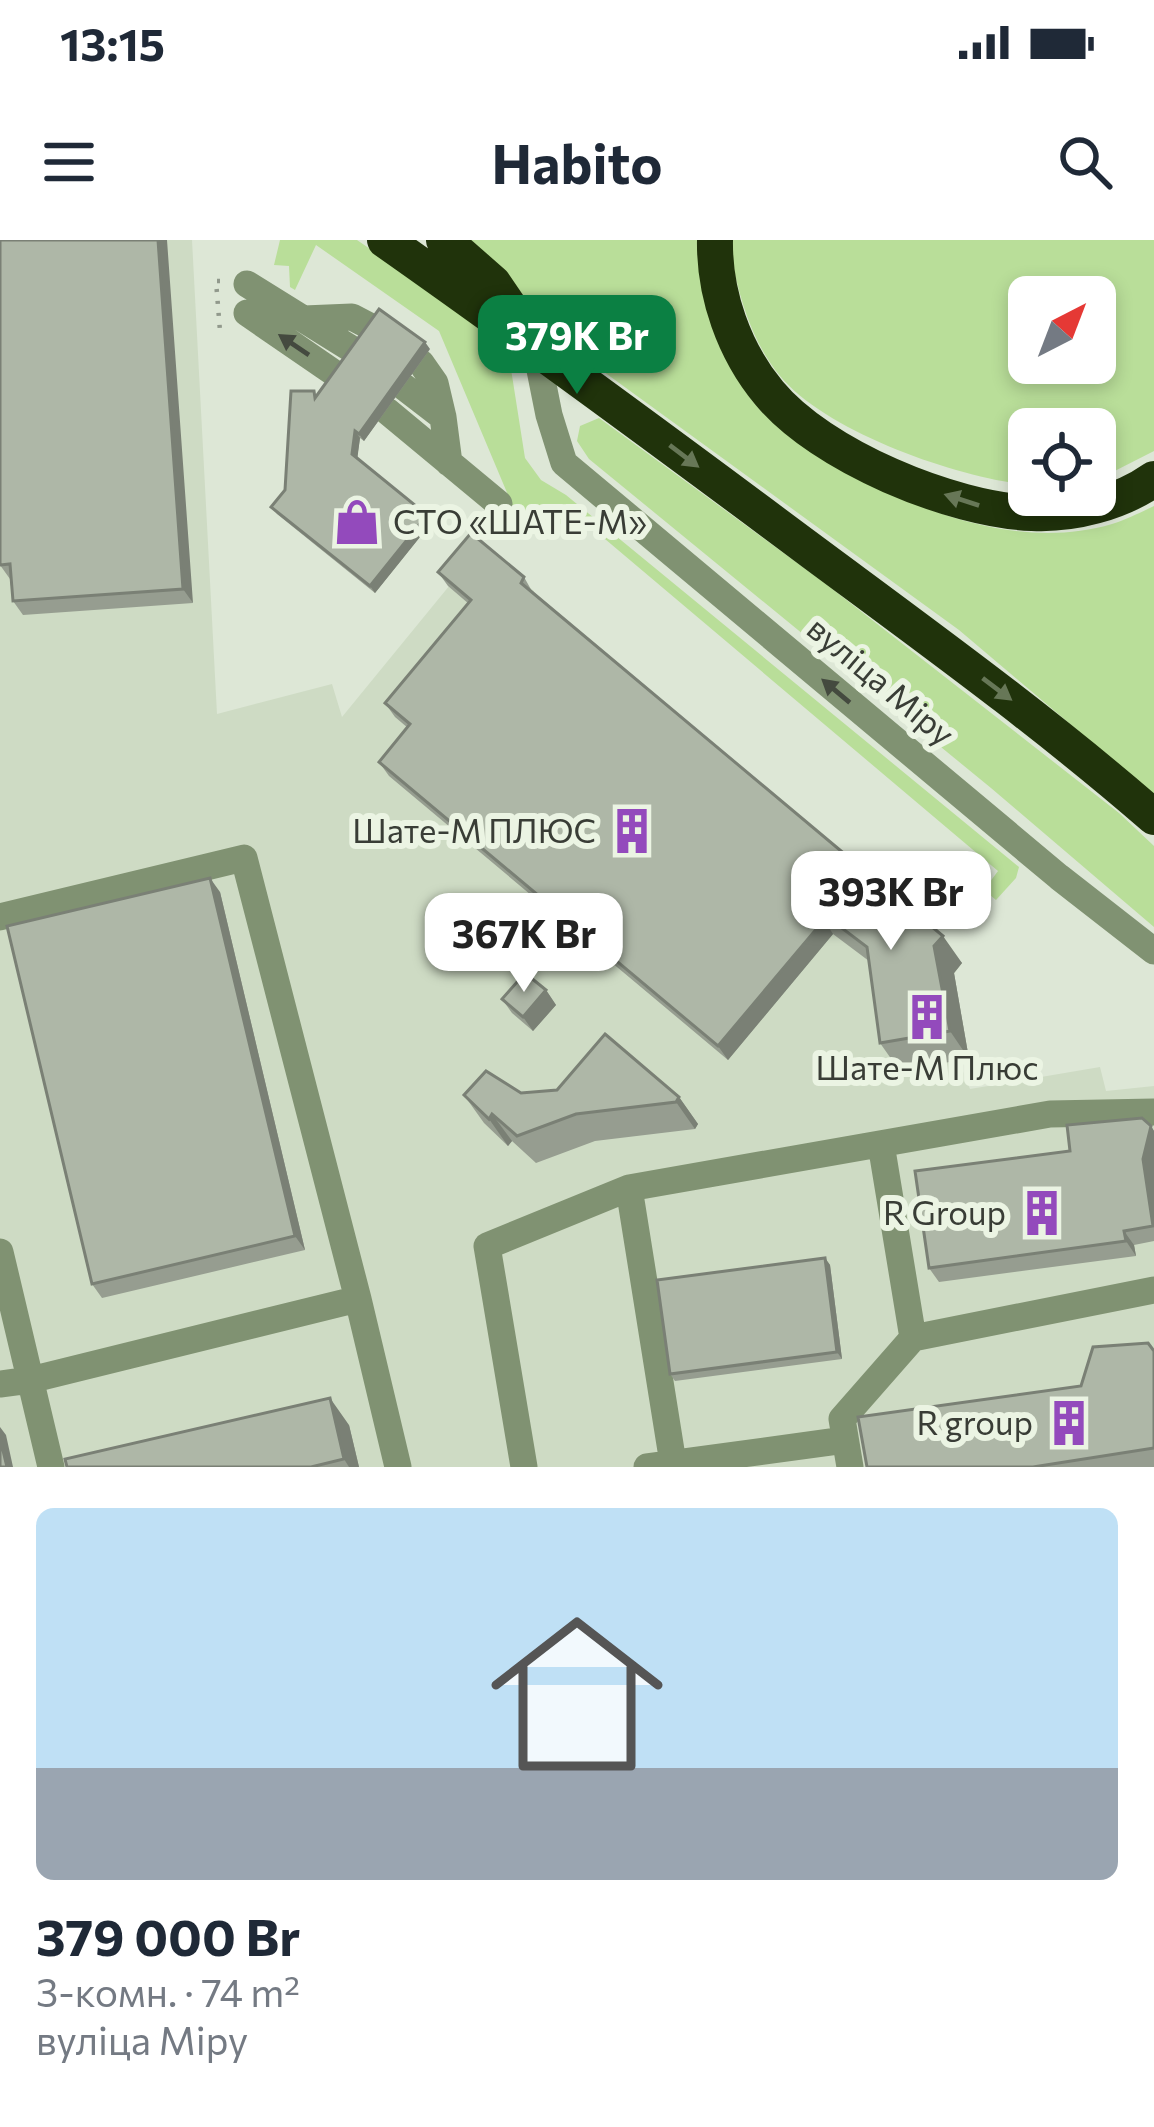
<!DOCTYPE html>
<html lang="ru">
<head>
<meta charset="utf-8">
<style>
	body { margin:0; font-family:Commissioner,sans-serif; background:#f6f6f7; color:#1f2937; height:100vh; display:flex; flex-direction:column; font-size:45px; white-space:nowrap }
	* { box-sizing:border-box; margin:0 }
	p { font-size:39px; color:#747a83 }
	.icon { flex:none; width:66px; height:66px; fill:none; stroke:currentColor; stroke-width:2; stroke-linecap:round; stroke-linejoin:round }
	.map { position:relative; height:1227px; overflow:hidden }
	.sheet { display:flex; flex-direction:column; background:#fff; flex:1 }
	.sheet>* { flex:none }
	.needle { width:78px; rotate:42deg }
	.fabs { position:absolute; left:1008px; top:36px; display:grid; gap:24px }
	.fabs a { display:grid; place-items:center; width:108px; height:108px; border-radius:18px; background:#fff; box-shadow:0 6px 18px #0003; font-size:60px }
	.price { position:absolute; translate:-50% -102px; padding:0 27px; border-radius:24px; background:#fff; color:#222; font-size:39px; line-height:78px; filter:drop-shadow(0 3px 6px #0008) }
	.price::after { content:''; position:absolute; left:50%; top:72px; width:36px; height:27px; margin-left:-18px; background:inherit; clip-path:polygon(0 0,100% 0,50% 100%) }
	.price.selected { background:#0b8043; color:#fff }
	ul { padding:0; list-style:none }
	li { display:grid; align-content:center; gap:24px; height:636px; padding:0 36px }
	li span { display:grid; place-items:center; height:372px; border-radius:18px; color:#555 }
	li>.icon { margin-inline-start:auto }
	span .icon { width:216px; height:216px; fill:#fffc; stroke-width:1 }
	li b { font-size:51px }
	.status { display:flex; justify-content:space-between; align-items:center; height:84px; padding:0 60px; background:#fff; direction:ltr }
	.status svg { height:33px; fill:currentColor }
	header { display:flex; justify-content:space-between; align-items:center; height:156px; padding:0 36px; background:#fff; font-size:54px; font-weight:700 }
	.map>svg:first-child { display:block }
	.built { fill:#cedbc4 }
	.green { fill:#b9de99; fill-rule:evenodd }
	.lines { fill:none; stroke-linecap:round; stroke-linejoin:round }
	.path { stroke:#91998c; stroke-width:4.5; stroke-dasharray:3 9; stroke-linecap:butt }
	.minor { stroke:#809272; stroke-width:27 }
	.highway { stroke:#20330b; stroke-width:36 }
	.wall { fill:#969d90 }
	.shaded-wall { fill:#7a8075 }
	.building { fill:#aeb7a7; stroke:#7a8075; stroke-width:3 }
	.oneway { fill:#444a3f }
	.oneway2 { fill:#677757 }
	.labels { text-anchor:middle; stroke-width:12; stroke-linejoin:round; paint-order:stroke }
	.poi-label { font-size:33px; fill:#393d36; stroke:#ebf4e3; text-anchor:end }
	.street-label { font-size:33px; fill:#393d36; stroke:#ebf4e3 }
</style>
</head>
<body>
<div class="status"><b>13:15</b><svg viewBox="0 0 49 12"><path d="M0 12V9h3v3zM5 12V6h3v6zM10 12V3h3v9zM15 12V0h3v12zM26 1h20v11H26zM47 4h2v5h-2z"/></svg></div>
<header><svg class="icon" aria-label="menu" viewBox="0 0 24 24"><path d="M4 6h16M4 12h16M4 18h16"/></svg>Habito<svg class="icon" aria-label="search" viewBox="0 0 24 24"><circle cx="10" cy="10" r="6"/><path d="M15 15l6 6"/></svg></header>
<div class="map">
<svg width="1154" height="1227" viewBox="0 0 1154 1227">
	<rect width="100%" height="100%" fill="#dde7d6"/>
	<path class="built" d="M 0,0 L 192,0 L 217,474 L 332,444 L 342,477 L 481,307 L 534,351 L 531,357 L 962,723 L 954,734 L 969,819 L 959,821 L 970,849 L 1100,827 L 1106,851 L 1154,846 L 1154,1227 L 0,1227 Z"/>
	<path class="green" d="M 280,0 L 357,0 L 497,96 L 508,110 L 525,218 L 541,240 L 566,255 L 1019,627 L 1016,638 L 996,660 L 984,650 L 998,631 L 573,272 L 561,284 L 538,281 L 513,267 L 439,91 L 316,5 L 295,50 L 290,47 L 289,26 L 274,25 Z
		M 471,0 L 698,0 C 712,57 719,125 760,170 C 785,197 818,215 850,232 C 926,275 1024,310 1112,284 C 1126,280 1141,272 1154,266 L 1154,555 L 959,390 L 549,92 L 507,33 Z
		M 728,0 L 1154,0 L 1154,211 L 1095,241 L 1095,189 L 1029,189 L 1029,245 C 958,238 826,192 780,136 C 748,97 737,48 728,0 ZM 1029,57 L 1095,57 L 1095,123 L 1029,123 Z
		M 599,178 L 826,344 L 1119,573 L 1154,606 L 1154,687 L 991,548 L 589,219 L 577,201 L 580,186 Z"/>
	<g class="lines">
		<path class="path" d="M 220,41 L 216,41 L 220,91"/>
		<path class="minor" d="M 247,44 L 358,113
			M 247,73 L 340,137
			M 304,79 L 352,77 L 375,89
			M 535,105 L 549,175 L 564,223 L 1059,637 L 1154,711
			M 421,123 L 435,143 L 443,177
			M 404,147 L 443,177 L 449,223
			M 387,171 L 499,264
			M 0,677 L 244,618 L 358,1059
			M 881,904 L 913,1098
			M 0,1012 L 51,1227
			M 0,1144 L 30,1140 L 358,1059 L 398,1227
			M 673,1223 L 629,948 L 1050,874 L 1154,872
			M 524,1227 L 487,1006 L 629,948
			M 647,1227 L 845,1200
			M 850,1227 L 842,1179 L 913,1098 L 1154,1050"/>
		<path class="highway" d="M 385,0 C 530,102 672,207 814,313 C 930,399 1046,483 1154,577
			M 444,0 L 493,43 L 523,87
			M 715,0 C 714,54 734,111 769,153 C 821,216 952,270 1032,273 C 1073,275 1120,263 1154,239"/>
	</g>
	<path class="wall" d="M 0,0 L 193,363 L 23,375 L 13,361 L 10,339 L 0,325 Z
		M 430,109 L 364,201 L 360,198 L 357,218 L 427,275 L 432,282 L 375,353 L 277,274 L 271,267 L 285,250 Z
		M 438,332 L 524,337 L 533,353 L 853,621 L 911,664 L 921,678 L 962,723 L 954,733 L 969,819 L 899,830 L 880,803 L 869,721 L 833,694 L 728,820 L 389,536 L 379,522 L 408,488 L 395,477 L 385,463 L 469,364 L 448,346 Z
		M 220,652 L 305,1010 L 102,1058 L 92,1044 Z
		M 546,750 L 556,765 L 533,791 L 512,773 L 502,759 Z
		M 521,853 L 679,857 L 698,884 L 695,889 L 595,901 L 536,923 L 512,901 L 508,906 L 484,883 L 464,855 Z
		M 1151,886 L 1154,891 L 1154,1001 L 1134,1005 L 1136,1016 L 939,1042 L 929,1028 L 1070,911 Z
		M 825,1018 L 830,1025 L 842,1119 L 675,1141 L 670,1134 Z
		M 1154,1111 L 1154,1227 L 867,1227 L 1081,1146 Z
		M 349,1185 L 359,1227 L 67,1227 Z"/>
	<path class="shaded-wall" d="M 158,0 L 167,0 L 193,363 L 183,349 Z
		M 425,102 L 430,109 L 364,201 L 359,194 Z
		M 355,191 L 360,198 L 357,221 L 352,214 Z
		M 427,275 L 432,282 L 375,353 L 370,346 Z
		M 210,638 L 220,652 L 305,1010 L 295,996 Z
		M 824,680 L 833,694 L 728,820 L 718,806 Z
		M 943,696 L 962,723 L 954,733 L 969,819 L 950,791 L 934,706 Z
		M 546,750 L 556,765 L 533,791 L 523,777 Z
		M 679,857 L 698,884 L 695,889 L 676,862 Z
		M 492,874 L 512,901 L 508,906 L 489,879 Z
		M 1151,886 L 1154,891 L 1154,988 L 1143,919 Z
		M 1124,991 L 1134,1005 L 1136,1016 L 1126,1001 Z
		M 825,1018 L 830,1025 L 842,1119 L 837,1112 Z
		M 330,1158 L 349,1185 L 359,1227 L 349,1227 L 344,1219 Z
		M 0,1187 L 6,1195 L 13,1227 L 7,1227 L 0,1198 Z"/>
	<path class="building" d="M 0,0 L 158,0 L 183,349 L 13,361 L 10,324 L 0,325 Z
		M 379,69 L 425,102 L 359,194 L 355,191 L 352,214 L 427,275 L 370,346 L 271,267 L 285,250 L 291,151 L 314,151 L 315,158 Z
		M 471,293 L 524,337 L 521,343 L 853,621 L 814,667 L 824,680 L 718,806 L 379,522 L 410,484 L 385,463 L 471,360 L 438,332 Z
		M 856,618 L 911,664 L 908,667 L 943,696 L 934,706 L 950,791 L 880,803 L 867,707 L 814,667 Z
		M 210,638 L 295,996 L 92,1044 L 7,686 Z
		M 525,733 L 546,750 L 523,777 L 502,759 Z
		M 605,794 L 679,857 L 676,862 L 576,874 L 517,896 L 492,874 L 489,879 L 464,855 L 486,831 L 521,853 L 557,850 Z
		M 1142,878 L 1151,886 L 1143,919 L 1153,986 L 1124,991 L 1126,1001 L 929,1028 L 915,931 L 1070,911 L 1067,885 Z
		M 825,1018 L 837,1112 L 670,1134 L 657,1040 Z
		M 1148,1103 L 1154,1111 L 1154,1208 L 1033,1227 L 867,1227 L 858,1177 L 1081,1146 L 1093,1107 Z
		M 330,1158 L 344,1219 L 311,1227 L 67,1227 L 65,1219 Z
		M 0,1198 L 7,1227 L 0,1227 Z"/>
	<defs><path id="oneway-solid" d="M-6-.8H1V-3.2L6.5 0L1 3.2V.8H-6Z" transform="scale(3)"/></defs>
	<g class="oneway">
		<use href="#oneway-solid" transform="translate(294 105) rotate(-146)"/>
		<use href="#oneway-solid" transform="translate(836 451) rotate(-140)"/>
	</g>
	<g class="oneway2">
		<use href="#oneway-solid" transform="translate(684 216) rotate(37)"/>
		<use href="#oneway-solid" transform="translate(962 260) rotate(-162)"/>
		<use href="#oneway-solid" transform="translate(997 449) rotate(37)"/>
	</g>
	<defs>
		<symbol id="shop-bare" viewBox="-9 -9 18 18"><path d="M-5-2.5h2.3a2.7 3.5 0 0 1 5.4 0H5L5.5 6h-11ZM-1.5-2.5h3a1.5 2.3 0 0 0-3 0Z" fill="#934abc" stroke="#ebf4e3" stroke-width="2.5" paint-order="stroke"/></symbol>
		<symbol id="building-bare" viewBox="-9 -9 18 18"><path d="M-4-6H4V6H1V3H-1V6H-4ZM-2.5-4.3h1.7v1.8h-1.7ZM.8-4.3h1.7v1.8H.8ZM-2.5-1h1.7V.8h-1.7ZM.8-1h1.7V.8H.8Z" fill="#934abc" stroke="#ebf4e3" stroke-width="2.5" paint-order="stroke"/></symbol>
	</defs>
	<g fill-rule="evenodd">
		<use href="#shop-bare" x="324" y="249" width="66" height="66"/>
		<use href="#building-bare" x="599" y="558" width="66" height="66"/>
		<use href="#building-bare" x="894" y="744" width="66" height="66"/>
		<use href="#building-bare" x="1009" y="940" width="66" height="66"/>
		<use href="#building-bare" x="1036" y="1150" width="66" height="66"/>
	</g>
	<g class="labels">
		<g class="poi-label">
			<text x="393" y="294" text-anchor="start">СТО «ШАТЕ-М»</text>
			<text x="596" y="603">Шате-М ПЛЮС</text>
			<text x="927" y="840" text-anchor="middle">Шате-М Плюс</text>
			<text x="1006" y="985">R Group</text>
			<text x="1033" y="1195">R group</text>
		</g>
		<g class="street-label">
			<text transform="translate(881 441) rotate(40)" y="12">вуліца Міру</text>
		</g>
	</g>
</svg>
<div class="fabs">
<a><svg class="needle" viewBox="-14 -14 28 28"><path d="M0-13l5 13h-10z" fill="#e53935"/><path d="M0 13l5-13h-10z" fill="#747a83"/></svg></a>
<a><svg class="icon" aria-label="locate" viewBox="0 0 24 24"><circle cx="12" cy="12" r="6"/><path d="M12 2v4M12 18v4M2 12h4M18 12h4"/></svg></a>
</div>
<b class="price selected" style="left:577px;top:157px">379K Br</b>
<b class="price" style="left:891px;top:713px">393K Br</b>
<b class="price" style="left:524px;top:755px">367K Br</b>
</div>
<section class="sheet">
<ul>
<li><span style="background:linear-gradient(#bfe0f5 70%,#9aa5b1 0)"><svg class="icon" aria-label="home" viewBox="0 0 24 24"><path d="M3 11l9-7 9 7M6 9v11h12V9"/></svg></span><div><b>379 000 Br</b><p>3-комн. · 74 m²</p><p>вуліца Міру</p></div></li>
</ul>
</section>
</body>
</html>
